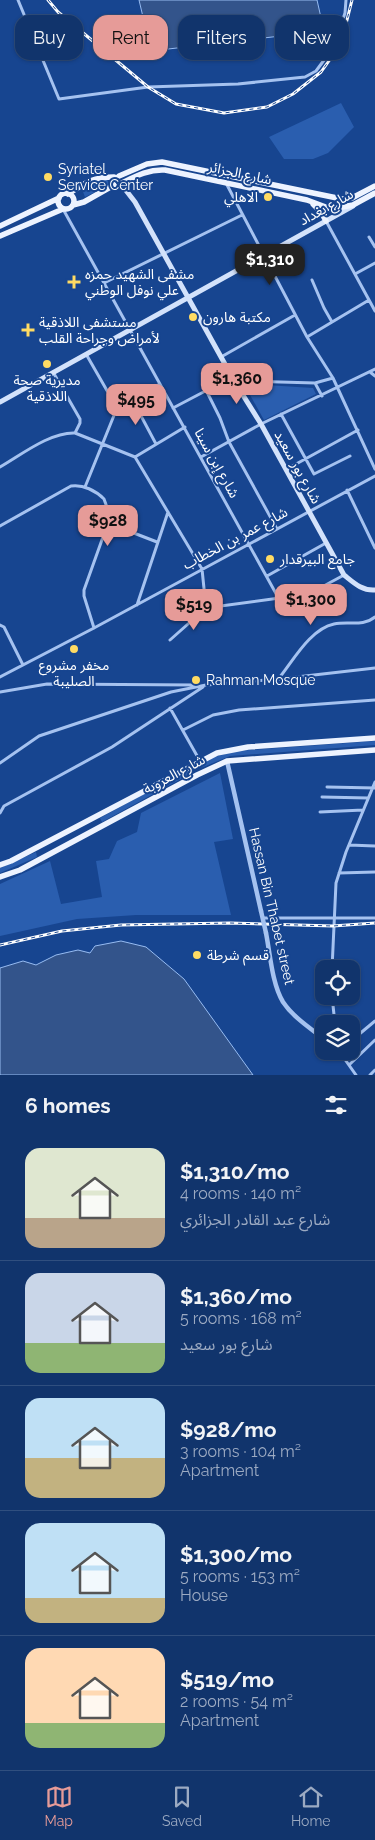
<!DOCTYPE html>
<html lang="en">
<head>
<meta charset="utf-8">
<style>
	body { margin:0; font-family:Raleway,"Noto Sans Arabic",sans-serif; background:#1a3c72; color:#f1f3f6; height:100vh; display:flex; flex-direction:column; font-size:19px; white-space:nowrap }
	* { box-sizing:border-box; margin:0 }
	p { font-size:16px; color:#9caac2 }
	.icon { flex:none; width:28px; height:28px; fill:none; stroke:currentColor; stroke-width:2; stroke-linecap:round; stroke-linejoin:round }
	.map { position:relative; height:1075px; overflow:hidden }
	.drawer { display:flex; flex-direction:column; background:#11346c; flex:1 }
	.drawer>* { flex:none }
	.guide { position:absolute; left:15px; top:15px; width:345px; height:45px; display:flex; gap:10px }
	.buttons { position:absolute; left:315px; top:960px; display:grid; gap:10px }
	.buttons a { display:grid; place-items:center; width:45px; height:45px; border-radius:10px; background:#11346c; box-shadow:0 1px 4px #0004,0 0 0 1px #304f7f; font-size:25px }
	.price { position:absolute; translate:-50% -42px; padding:0 11px; border-radius:10px; background:#e69b98; color:#111; font-size:16px; line-height:32px; filter:drop-shadow(0 1px 2px #0008) }
	.price::after { content:''; position:absolute; left:50%; top:30px; width:15px; height:11px; margin-left:-8px; background:inherit; clip-path:polygon(0 0,100% 0,50% 100%) }
	.price.active { background:#222; color:#fff }
	ul { padding:0; list-style:none }
	li { display:flex; align-items:center; gap:15px; height:125px; padding:0 25px }
	li+li { border-top:1px solid #304f7f }
	li span { display:grid; place-items:center; flex:none; width:140px; height:100px; border-radius:15px; color:#555 }
	li>.icon { margin-inline-start:auto }
	span .icon { width:60px; height:60px; fill:#fffc; stroke-width:1 }
	li b { font-size:21px }
	h2 { display:flex; justify-content:space-between; align-items:center; height:60px; padding:0 25px; font-size:21px }
	.pill { padding:0 18px; border-radius:15px; background:#11346c; box-shadow:0 1px 4px #0004,0 0 0 1px #304f7f; font-size:18px; line-height:45px }
	.pill.active { background:#e69b98; color:#111 }
	.tab-bar { display:flex; justify-content:space-around; align-items:center; height:70px; border-top:1px solid #304f7f; background:#11346c; font-size:14px; color:#9caac2 }
	.tab-bar a { display:grid; justify-items:center; gap:2px }
	.tab-bar .active { color:#e69b98 }
	.map>svg:first-child { display:block }
	.green { fill:#2a5eaf }
	.water { fill:#33548b; stroke:#97bcf2 }
	.lines { fill:none; stroke-linecap:round; stroke-linejoin:round }
	.minor { stroke:#a5c2f0; stroke-width:3 }
	.tertiary { stroke:#a5c2f0; stroke-width:4.5 }
	.secondary { stroke:#d3e2fb; stroke-width:5 }
	.primary { stroke:#edf3ff; stroke-width:5.5 }
	.rail-casing { stroke:#fff; stroke-width:3 }
	.rail { stroke:#174590; stroke-width:1; stroke-dasharray:4; stroke-linecap:butt }
	.tertiary-bridge { stroke:#a5c2f0; stroke-width:4.5 }
	.poi-dot { fill:#ffdb63; stroke:#174590; stroke-width:2 }
	.labels { text-anchor:middle; stroke-width:4; stroke-linejoin:round; paint-order:stroke }
	.poi-label { font-size:14px; fill:#fff; stroke:#174590; text-anchor:start }
	.street-label { font-size:14px; fill:#fff; stroke:#174590 }
</style>
</head>
<body>
<div class="map">
<svg width="375" height="1075" viewBox="0 0 375 1075">
	<rect width="100%" height="100%" fill="#174590"/>
	<path class="green" d="M 341,103 L 354,127 L 328,153 L 313,159 L 284,159 L 269,137 Z
		M 107,178 L 109,185 L 85,197 L 82,189 Z
		M 249,384 L 313,388 L 316,394 L 264,420 L 245,386 Z
		M 375,741 L 375,745 L 230,756 L 201,768 L 197,767 L 198,765 L 214,757 L 237,751 Z
		M 188,770 L 190,774 L 102,822 L 100,818 Z
		M 220,773 L 233,839 L 214,842 L 231,915 L 136,915 L 77,919 L 0,936 L 0,884 L 50,861 L 61,904 L 102,897 L 96,861 L 109,859 L 117,841 L 137,832 L 141,813 Z
		M 36,852 L 37,857 L 0,873 L 0,868 Z"/>
	<path class="water" d="M 139,0 L 317,0 L 324,31 L 151,51 Z
		M 121,941 L 146,947 L 184,979 L 253,1075 L 0,1075 L 0,968 L 23,961 L 36,965 L 56,955 L 78,950 L 90,953 L 95,946 Z"/>
	<g class="lines">
		<path class="minor" d="M 18,0 L 59,99 L 148,87 L 238,84 L 305,77 L 316,71 L 333,48 L 345,13 L 346,0
			M 226,183 L 307,337 L 333,378 L 375,469
			M 63,209 L 279,599
			M 326,221 L 375,311
			M 369,237 L 375,247
			M 355,274 L 375,263
			M 312,280 L 324,308 L 332,322
			M 104,283 L 242,215
			M 307,337 L 369,300
			M 86,354 L 117,408
			M 221,357 L 295,315
			M 53,372 L 80,419 L 80,423 L 75,433
			M 370,372 L 375,376
			M 315,383 L 322,396
			M 236,384 L 248,381 L 315,383 L 333,378
			M 206,390 L 220,418 L 229,442 L 277,529
			M 132,399 L 156,444
			M 173,408 L 232,377
			M 281,414 L 314,474 L 350,456
			M 135,457 L 185,427
			M 201,457 L 261,424 L 375,369
			M 0,467 C 21,455 50,432 75,433 L 135,457 L 202,569 L 206,608 L 309,594 L 344,575
			M 287,469 L 358,430
			M 85,487 L 117,408 L 160,384
			M 347,490 L 375,548
			M 108,523 L 157,542
			M 0,526 L 71,486 C 83,484 96,491 104,499 L 109,513 L 108,523 L 84,590 L 84,596 L 94,628
			M 267,576 L 326,543
			M 137,605 L 168,512
			M 0,625 L 4,627 L 23,665
			M 170,640 L 206,608
			M 0,677 L 94,628 L 375,476
			M 279,678 C 293,661 310,629 334,624 C 349,621 363,627 375,617
			M 0,692 L 47,684 L 196,685
			M 170,708 L 200,761
			M 183,730 L 213,715 L 239,710 L 375,700
			M 0,763 L 39,736 L 171,692 L 206,685 L 279,679 L 375,668
			M 327,787 L 375,788
			M 322,797 L 368,798
			M 320,812 L 363,810
			M 0,813 L 4,806 L 112,747 L 203,687
			M 349,845 L 375,846
			M 339,873 L 375,872
			M 263,918 L 375,918
			M 332,969 L 336,883 L 346,852 L 375,782
			M 332,996 L 335,1024
			M 351,1041 L 375,1021
			M 339,1051 L 356,1075
			M 349,1065 L 375,1040
			M 370,1075 L 375,1070"/>
		<path class="tertiary" d="M 227,761 L 261,911
			M 266,933 C 270,953 272,984 283,1002 C 293,1017 310,1028 324,1039"/>
		<path class="secondary" d="M 121,184 L 135,202 L 236,384 L 261,424 L 344,575 C 354,583 362,591 375,590
			M 0,402 L 353,206"/>
		<path class="primary" d="M 119,176 L 147,164 L 162,162 L 342,199 L 352,198 L 375,186
			M 122,183 C 136,176 149,169 165,170 L 307,200 L 331,209 L 353,205 L 375,193
			M58 201a8 8 0 1 1 16 0a8 8 0 1 1-16 0Z
			M 68,194 C 85,183 93,177 114,177
			M 313,204 L 321,212 L 326,221
			M 73,205 L 84,202 L 114,185
			M 0,226 L 59,198
			M 0,236 L 63,209
			M 0,865 L 11,861 L 217,753 L 248,747 L 375,738
			M 0,877 L 20,870 L 197,775 L 227,761 L 375,750"/>
		<defs>
			<path id="rail" d="M 48,0 L 58,12 L 148,87 L 176,104 L 224,113 L 267,107 L 293,94 L 321,72 L 341,44 L 352,0
				M 0,945 L 62,931 L 121,925 L 230,923 L 333,926 L 375,923"/>
		</defs>
		<use href="#rail" class="rail-casing"/>
		<use href="#rail" class="rail"/>
		<path class="tertiary-bridge" d="M 261,911 L 266,933"/>
	</g>
	<g class="poi-dot">
		<circle cx="48" cy="177" r="5"/>
		<circle cx="268" cy="197" r="5"/>
		<path d="M71.5 274.5h5v5h5v5h-5v5h-5v-5h-5v-5h5z"/>
		<circle cx="193" cy="317" r="5"/>
		<path d="M25.5 322.5h5v5h5v5h-5v5h-5v-5h-5v-5h5z"/>
		<circle cx="47" cy="364" r="5"/>
		<circle cx="270" cy="559" r="5"/>
		<circle cx="74" cy="649" r="5"/>
		<circle cx="196" cy="680" r="5"/>
		<circle cx="197" cy="955" r="5"/>
	</g>
	<g class="labels">
		<g class="poi-label">
			<text x="58" y="174">Syriatel<tspan x="58" dy="16">Service Center</tspan></text>
			<text x="258" y="202" text-anchor="end">الاهلي</text>
			<text x="85" y="279">مشفى الشهيد حمزه<tspan x="85" dy="16">علي نوفل الوطني</tspan></text>
			<text x="203" y="322">مكتبة هارون</text>
			<text x="39" y="327">مستشفى اللاذقية<tspan x="39" dy="16">لأمراض وجراحة القلب</tspan></text>
			<text x="47" y="385" text-anchor="middle">مديرية صحة<tspan x="47" dy="16">اللاذقية</tspan></text>
			<text x="280" y="564">جامع البيرقدار</text>
			<text x="74" y="670" text-anchor="middle">مخفر مشروع<tspan x="74" dy="16">الصليبة</tspan></text>
			<text x="206" y="685">Rahman Mosque</text>
			<text x="207" y="960">قسم شرطة</text>
		</g>
		<g class="street-label">
			<text transform="translate(240 173) rotate(12)" y="5">شارع الجزائر</text>
			<text transform="translate(326 207) rotate(-29)" y="5">شارع بغداد</text>
			<text transform="translate(217 463) rotate(61)" y="5">شارع إبن سينا</text>
			<text transform="translate(298 467) rotate(61)" y="5">شارع بور سعيد</text>
			<text transform="translate(235 538) rotate(-28)" y="5">شارع عمر بن الخطاب</text>
			<text transform="translate(174 774) rotate(-28)" y="5">شارع العروبة</text>
			<text transform="translate(272 906) rotate(77)" y="5">Hassan Bin Thabet street</text>
		</g>
	</g>
</svg>
<div class="buttons">
<a><svg class="icon" aria-label="locate" viewBox="0 0 24 24"><circle cx="12" cy="12" r="6"/><path d="M12 2v4M12 18v4M2 12h4M18 12h4"/></svg></a>
<a><svg class="icon" aria-label="layers" viewBox="0 0 24 24"><path d="M12 4l9 5-9 5-9-5zM3 14l9 5 9-5"/></svg></a>
</div>
<b class="price active" style="left:270px;top:286px">$1,310</b>
<b class="price" style="left:237px;top:405px">$1,360</b>
<b class="price" style="left:136px;top:426px">$495</b>
<b class="price" style="left:108px;top:547px">$928</b>
<b class="price" style="left:311px;top:626px">$1,300</b>
<b class="price" style="left:194px;top:631px">$519</b>
<div class="guide">
<a class="pill">Buy</a>
<a class="pill active">Rent</a>
<a class="pill">Filters</a>
<a class="pill">New</a>
</div>
</div>
<section class="drawer">
<h2>6 homes<svg class="icon" aria-label="filters" viewBox="0 0 24 24"><path d="M4 7h16M4 17h16"/><circle cx="9" cy="7" r="2"/><circle cx="15" cy="17" r="2"/></svg></h2>
<ul>
<li><span style="background:linear-gradient(#dfe7d0 70%,#b9a48a 0)"><svg class="icon" aria-label="home" viewBox="0 0 24 24"><path d="M3 11l9-7 9 7M6 9v11h12V9"/></svg></span><div><b>$1,310/mo</b><p>4 rooms · 140 m²</p><p>شارع عبد القادر الجزائري</p></div></li>
<li><span style="background:linear-gradient(#c9d6e8 70%,#8fb573 0)"><svg class="icon" aria-label="home" viewBox="0 0 24 24"><path d="M3 11l9-7 9 7M6 9v11h12V9"/></svg></span><div><b>$1,360/mo</b><p>5 rooms · 168 m²</p><p>شارع بور سعيد</p></div></li>
<li><span style="background:linear-gradient(#bfe0f5 60%,#c2b280 0)"><svg class="icon" aria-label="home" viewBox="0 0 24 24"><path d="M3 11l9-7 9 7M6 9v11h12V9"/></svg></span><div><b>$928/mo</b><p>3 rooms · 104 m²</p><p>Apartment</p></div></li>
<li><span style="background:linear-gradient(#bfe0f5 75%,#c2b280 0)"><svg class="icon" aria-label="home" viewBox="0 0 24 24"><path d="M3 11l9-7 9 7M6 9v11h12V9"/></svg></span><div><b>$1,300/mo</b><p>5 rooms · 153 m²</p><p>House</p></div></li>
<li><span style="background:linear-gradient(#ffd9b3 75%,#8fb573 0)"><svg class="icon" aria-label="home" viewBox="0 0 24 24"><path d="M3 11l9-7 9 7M6 9v11h12V9"/></svg></span><div><b>$519/mo</b><p>2 rooms · 54 m²</p><p>Apartment</p></div></li>
</ul>
</section>
<nav class="tab-bar">
<a class="active"><svg class="icon" aria-label="map" viewBox="0 0 24 24"><path d="M3 6l6-2 6 2 6-2v14l-6 2-6-2-6 2zM9 4v14M15 6v14"/></svg>Map</a>
<a><svg class="icon" aria-label="saved" viewBox="0 0 24 24"><path d="M7 4h10v16l-5-4-5 4z"/></svg>Saved</a>
<a><svg class="icon" aria-label="home" viewBox="0 0 24 24"><path d="M3 11l9-7 9 7M6 9v11h12V9"/></svg>Home</a>
</nav>
</body>
</html>
